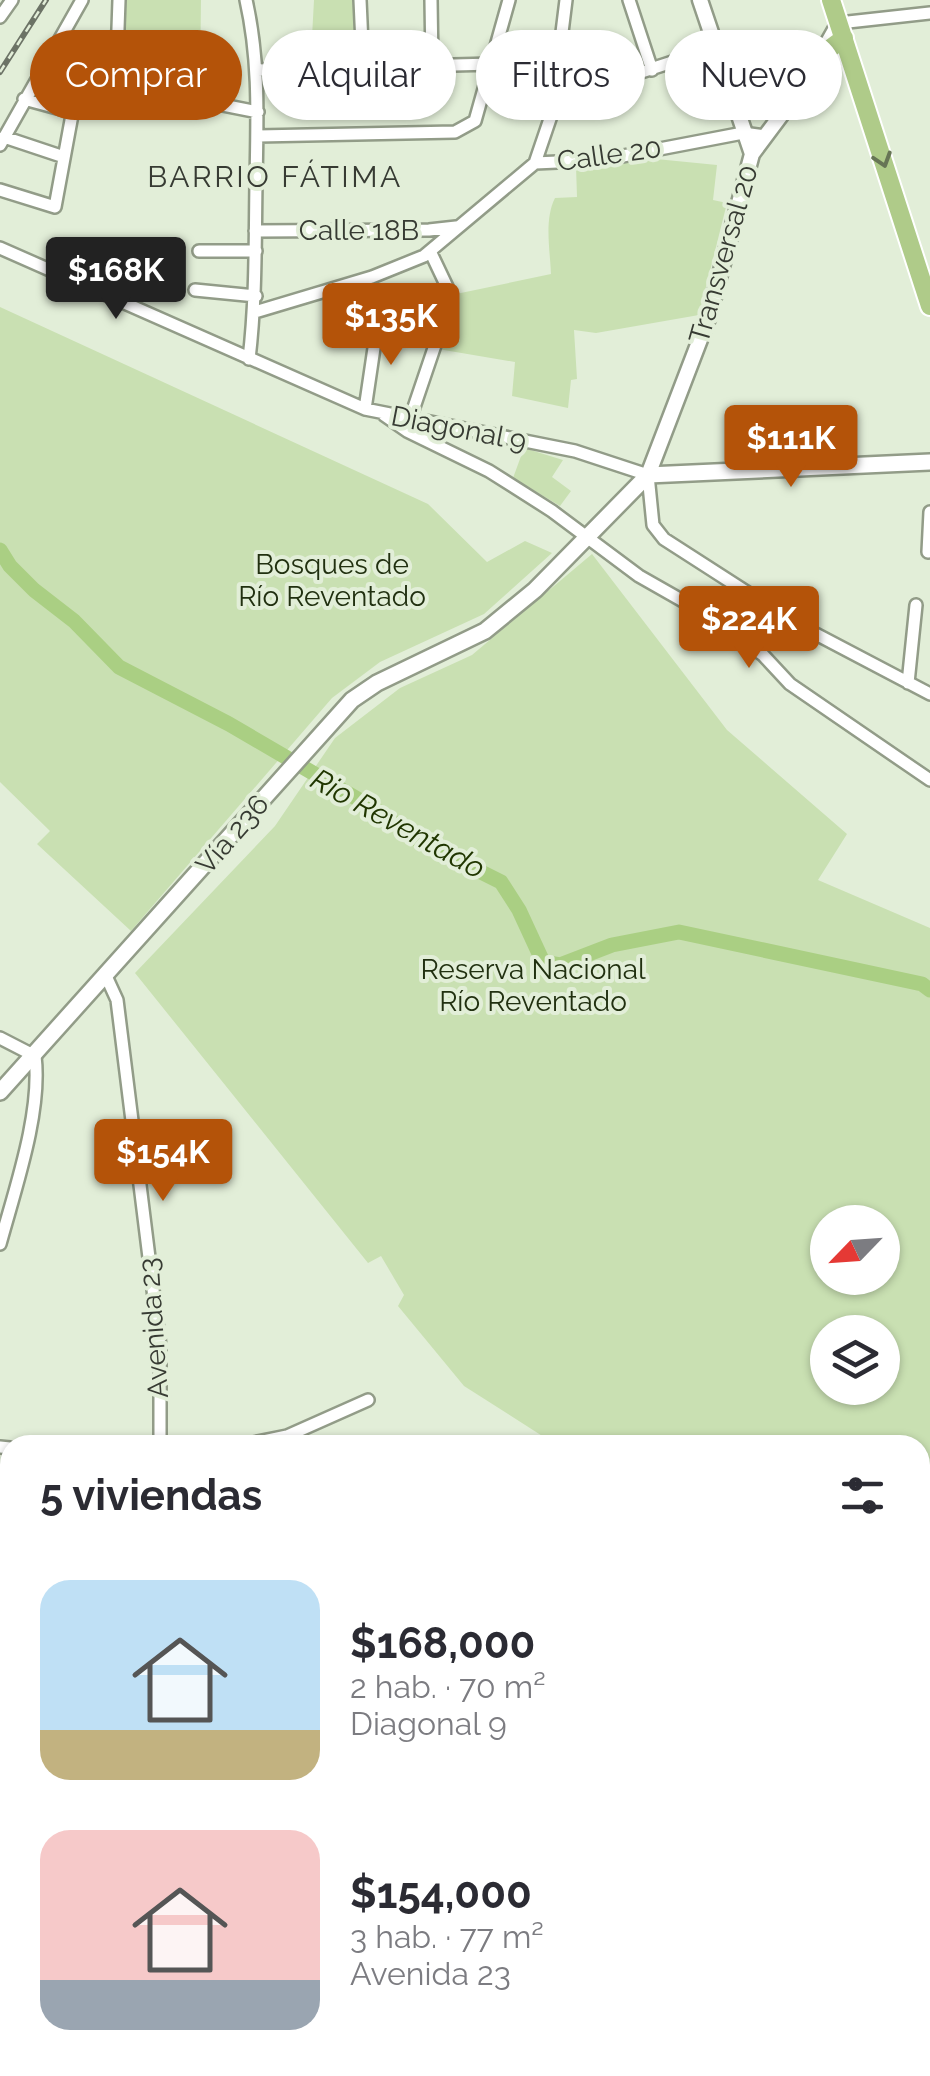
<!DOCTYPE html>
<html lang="es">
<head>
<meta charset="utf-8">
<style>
	body { margin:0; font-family:Raleway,sans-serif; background:#f7f7f7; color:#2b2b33; height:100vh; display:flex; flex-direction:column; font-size:38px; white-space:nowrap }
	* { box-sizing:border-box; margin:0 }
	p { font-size:32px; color:#7c7c81 }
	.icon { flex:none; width:55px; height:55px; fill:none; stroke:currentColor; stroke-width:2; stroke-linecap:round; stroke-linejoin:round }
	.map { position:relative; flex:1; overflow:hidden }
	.details { position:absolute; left:0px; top:1435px; width:930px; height:642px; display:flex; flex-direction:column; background:#fff; border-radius:30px 30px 0 0; box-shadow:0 2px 8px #0004 }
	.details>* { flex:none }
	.hud { position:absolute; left:30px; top:30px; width:870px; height:90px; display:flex; gap:20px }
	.needle { width:65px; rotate:245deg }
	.controls { position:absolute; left:810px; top:1205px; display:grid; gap:20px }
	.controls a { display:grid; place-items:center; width:90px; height:90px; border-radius:50%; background:#fff; box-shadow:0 2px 8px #0004; font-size:50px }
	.price { position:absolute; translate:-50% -85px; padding:0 22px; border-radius:10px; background:#b45309; color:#fff; font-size:32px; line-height:65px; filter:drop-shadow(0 2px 5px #0008) }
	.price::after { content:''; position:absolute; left:50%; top:60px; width:30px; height:22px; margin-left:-15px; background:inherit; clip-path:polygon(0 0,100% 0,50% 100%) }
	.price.on { background:#222; color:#fff }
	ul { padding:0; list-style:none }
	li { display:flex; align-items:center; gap:30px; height:250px; padding:0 40px }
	li span { display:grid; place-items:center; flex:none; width:280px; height:200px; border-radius:30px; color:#555 }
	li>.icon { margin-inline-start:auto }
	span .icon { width:120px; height:120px; fill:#fffc; stroke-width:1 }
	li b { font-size:42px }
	h2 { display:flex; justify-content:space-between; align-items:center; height:120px; padding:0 40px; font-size:42px }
	.chip { padding:0 35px; border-radius:45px; background:#fff; box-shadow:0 2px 8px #0004; font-size:35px; line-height:90px }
	.chip.on { background:#b45309; color:#fff }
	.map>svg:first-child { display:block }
	.green { fill:#c9e0b2; fill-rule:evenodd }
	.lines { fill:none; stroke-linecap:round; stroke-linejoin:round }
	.river { stroke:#aacf83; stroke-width:15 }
	.minor-casing { stroke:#929c88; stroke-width:16 }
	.tertiary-casing { stroke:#929c88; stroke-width:19 }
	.secondary-casing { stroke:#929c88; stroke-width:20 }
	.primary-casing { stroke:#fff; stroke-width:22 }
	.minor { stroke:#fff; stroke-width:11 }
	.tertiary { stroke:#fff; stroke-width:14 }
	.secondary { stroke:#fff; stroke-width:15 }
	.primary { stroke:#afcb89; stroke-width:18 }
	.rail-casing { stroke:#6c7366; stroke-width:6 }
	.rail { stroke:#e2eed8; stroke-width:2.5; stroke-dasharray:8; stroke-linecap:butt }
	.oneway { stroke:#677555 }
	.labels { text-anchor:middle; stroke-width:8; stroke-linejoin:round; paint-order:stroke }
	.street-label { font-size:28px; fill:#373b33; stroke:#e2eed8 }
	.park-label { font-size:28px; fill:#213010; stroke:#e2eed8 }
	.neighbourhood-label { font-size:30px; letter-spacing:2.5px; fill:#373b33; stroke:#e2eed8 }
	.water-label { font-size:30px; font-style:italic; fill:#203600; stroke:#e2eed8 }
</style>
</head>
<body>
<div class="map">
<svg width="930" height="2076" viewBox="0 0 930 2076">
	<rect width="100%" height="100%" fill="#e2eed8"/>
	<path class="green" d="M 125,0 L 201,0 L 200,81 L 123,79 Z
		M 314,0 L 353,0 L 354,35 L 312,37 Z
		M 653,153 L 656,159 L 717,165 L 713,200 L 727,203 L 699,315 L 596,333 L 574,330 L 577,379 L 571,380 L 568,408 L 512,396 L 515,362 L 438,349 L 455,307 L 456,294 L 551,274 C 550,249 544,220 555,198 L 577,197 L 576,166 Z
		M 0,307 L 428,504 L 487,562 L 525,541 L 552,553 L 484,614 L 380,662 L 332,698 L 131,931 L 37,844 L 50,831 L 0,782 Z
		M 524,448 L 563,460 L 552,477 L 571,491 L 560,506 L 513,478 Z
		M 592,554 L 727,730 L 847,834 L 818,880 L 930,928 L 930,1763 L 920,1762 L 920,1445 L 549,1445 L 547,1439 L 464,1386 L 398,1306 L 404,1295 L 381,1256 L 368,1263 L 135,973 L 275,826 L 335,738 L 400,688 L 472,655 ZM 828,1222 L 882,1222 L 882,1278 L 828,1278 ZM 828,1332 L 882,1332 L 882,1388 L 828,1388 Z"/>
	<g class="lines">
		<path class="river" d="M 0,550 L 10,566 L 34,590 L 74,621 L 119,667 L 229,724 L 378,811 L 421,842 L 501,882 L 519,910 L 543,962 L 560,965 L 612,945 L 679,932 L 922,984 L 930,990"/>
		<defs>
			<path id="minor" d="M 246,0 C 260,62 257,121 256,183 C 255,242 256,300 249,359
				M 360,0 L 363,66
				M 431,0 L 432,64
				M 629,0 L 652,70
				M 0,17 L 12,0
				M 839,23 L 930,13
				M 41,69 L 258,112
				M 257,70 L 493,64 L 559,59
				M 614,81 L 715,48
				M 116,85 L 119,0
				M 24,99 L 72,112
				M 258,136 L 455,132 L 475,121 L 509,0
				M 4,137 L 64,157
				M 0,145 L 82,0
				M 535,163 L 552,113 L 566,0
				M 0,190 L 55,207 L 79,77
				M 255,231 L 429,230 L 456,227
				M 0,248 L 365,409 L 575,451 L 648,475 L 653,525 L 664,539 L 793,622 L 930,694
				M 199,251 L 256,251
				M 195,290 L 256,296
				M 255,312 L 372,277 L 424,256 L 535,163 L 602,160 L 743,133 L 766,136
				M 365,409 L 378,321
				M 384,415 L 407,431 L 489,471 L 552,511 L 639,576 L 690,605 L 763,655 L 790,684 L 930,780
				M 409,422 L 450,301 L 449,291 L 430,251
				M 928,552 L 930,512
				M 908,683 L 916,605
				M 106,976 L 117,1000 L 160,1346 L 160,1445
				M 0,1038 L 35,1056 C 42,1112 15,1189 0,1244
				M 243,1445 L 287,1436 L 368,1400
				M 0,1447 L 10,1448
				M 0,1646 L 10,1641
				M 0,1797 L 10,1799
				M 920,1912 L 930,1910
				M 0,1973 L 10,1987
				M 66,2068 L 66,2076
				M 376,2068 L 376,2076
				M 411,2068 L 421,2076
				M 519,2068 L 519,2076
				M 608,2068 L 610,2076
				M 721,2068 L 722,2076
				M 784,2068 L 785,2076
				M 840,2068 L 841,2076
				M 896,2068 L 896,2076"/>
			<path id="tertiary" d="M 700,0 L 752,154
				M 648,475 L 709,316 L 752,154 L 805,83 L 839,23"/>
			<path id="secondary" d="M 0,1092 L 352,700 L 377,683 L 485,631 L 535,590 L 648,475 L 930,462"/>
			<path id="primary" d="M 831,0 L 930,306
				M 820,56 L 844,38"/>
		</defs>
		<use href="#minor" class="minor-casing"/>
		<use href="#tertiary" class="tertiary-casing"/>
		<use href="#secondary" class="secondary-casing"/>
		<use href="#primary" class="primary-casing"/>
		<use href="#minor" class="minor"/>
		<use href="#tertiary" class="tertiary"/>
		<use href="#secondary" class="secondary"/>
		<use href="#primary" class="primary"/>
		<defs>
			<path id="rail" d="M 0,72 L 46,0"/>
		</defs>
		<use href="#rail" class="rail-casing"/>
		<use href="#rail" class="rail"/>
	</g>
	<defs><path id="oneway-chevron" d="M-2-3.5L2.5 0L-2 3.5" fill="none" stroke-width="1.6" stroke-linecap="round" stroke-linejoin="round" transform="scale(2.5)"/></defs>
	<use class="oneway" href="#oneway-chevron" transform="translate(883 160) rotate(72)"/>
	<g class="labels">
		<g class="street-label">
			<text transform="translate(609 154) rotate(-8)" y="10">Calle 20</text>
			<text x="359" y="240">Calle 18B</text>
			<text transform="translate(723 254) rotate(-74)" y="10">Transversal 20</text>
			<text transform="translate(459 428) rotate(11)" y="10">Diagonal 9</text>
			<text transform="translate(232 834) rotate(-49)" y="10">Vía 236</text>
			<text transform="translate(153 1328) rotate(-94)" y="10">Avenida 23</text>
		</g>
		<g class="park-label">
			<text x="332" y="574">Bosques de<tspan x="332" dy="32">Río Reventado</tspan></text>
			<text x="533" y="979">Reserva Nacional<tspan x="533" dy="32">Río Reventado</tspan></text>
		</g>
		<g class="neighbourhood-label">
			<text x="275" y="187">BARRIO FÁTIMA</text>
		</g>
		<g class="water-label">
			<text transform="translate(398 824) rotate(29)" y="10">Rio Reventado</text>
		</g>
	</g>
</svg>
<div class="controls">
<a><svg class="needle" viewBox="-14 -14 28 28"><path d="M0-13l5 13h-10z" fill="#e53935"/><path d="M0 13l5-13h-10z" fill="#7c7c81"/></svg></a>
<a><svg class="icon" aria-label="layers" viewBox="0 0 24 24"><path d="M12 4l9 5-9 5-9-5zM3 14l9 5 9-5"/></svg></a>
</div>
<b class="price on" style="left:116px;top:322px">$168K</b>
<b class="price" style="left:391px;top:368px">$135K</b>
<b class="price" style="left:791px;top:490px">$111K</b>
<b class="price" style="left:749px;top:671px">$224K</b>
<b class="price" style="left:163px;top:1204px">$154K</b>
<div class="hud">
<a class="chip on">Comprar</a>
<a class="chip">Alquilar</a>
<a class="chip">Filtros</a>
<a class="chip">Nuevo</a>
</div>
<section class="details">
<h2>5 viviendas<svg class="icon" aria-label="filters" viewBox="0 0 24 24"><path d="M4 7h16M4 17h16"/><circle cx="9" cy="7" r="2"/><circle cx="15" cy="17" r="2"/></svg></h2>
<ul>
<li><span style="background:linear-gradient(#bfe0f5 75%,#c2b280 0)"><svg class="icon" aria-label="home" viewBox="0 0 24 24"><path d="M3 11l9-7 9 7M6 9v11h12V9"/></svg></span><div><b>$168,000</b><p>2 hab. · 70 m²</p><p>Diagonal 9</p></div></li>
<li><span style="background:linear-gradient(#f6c9c9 75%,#9aa5b1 0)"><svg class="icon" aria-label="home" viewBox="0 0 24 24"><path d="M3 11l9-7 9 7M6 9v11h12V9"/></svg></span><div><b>$154,000</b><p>3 hab. · 77 m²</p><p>Avenida 23</p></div></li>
</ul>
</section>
</div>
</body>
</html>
